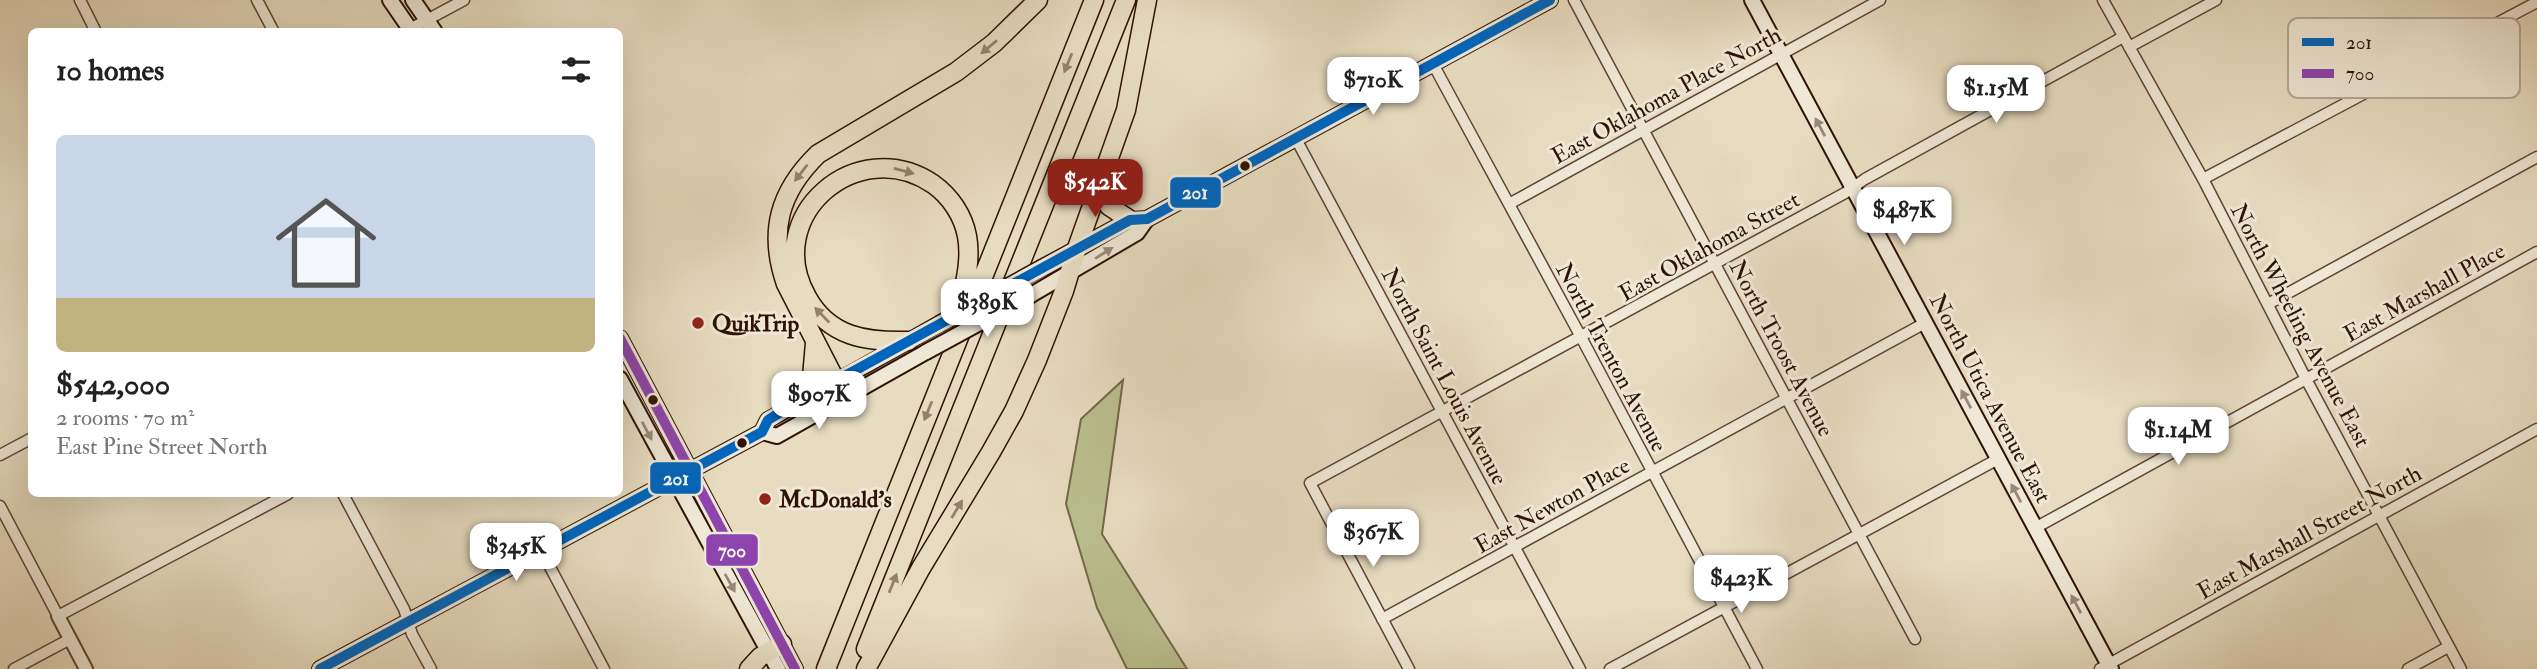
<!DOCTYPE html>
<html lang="en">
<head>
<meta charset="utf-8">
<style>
	body { margin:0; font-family:"IM FELL Double Pica",serif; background:#f6f6f6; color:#222; height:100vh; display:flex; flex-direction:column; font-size:26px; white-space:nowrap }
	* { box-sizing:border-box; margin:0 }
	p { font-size:23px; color:#767676 }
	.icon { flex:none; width:38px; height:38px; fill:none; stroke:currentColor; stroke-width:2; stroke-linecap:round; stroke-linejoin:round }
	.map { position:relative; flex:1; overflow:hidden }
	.panel { position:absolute; left:28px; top:28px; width:595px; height:469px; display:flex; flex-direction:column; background:#fff; border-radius:10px; box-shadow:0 7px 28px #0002 }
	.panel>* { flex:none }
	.price { position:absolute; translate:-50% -60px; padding:0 16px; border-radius:14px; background:#fff; color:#222; font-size:23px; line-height:46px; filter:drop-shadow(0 2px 4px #0008) }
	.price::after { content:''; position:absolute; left:50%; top:42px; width:21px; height:16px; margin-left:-10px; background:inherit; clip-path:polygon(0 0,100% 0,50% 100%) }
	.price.active { background:#8f2418; color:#fff }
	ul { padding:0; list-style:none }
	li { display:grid; align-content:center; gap:14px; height:371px; padding:0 28px }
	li+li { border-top:2px solid #e0e0e0 }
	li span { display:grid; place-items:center; height:217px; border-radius:10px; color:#555 }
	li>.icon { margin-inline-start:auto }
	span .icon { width:126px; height:126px; fill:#fffc; stroke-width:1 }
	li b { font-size:30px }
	h2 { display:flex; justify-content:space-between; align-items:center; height:84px; padding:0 28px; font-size:30px }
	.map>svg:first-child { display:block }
	.green { fill:#babf8f; stroke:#746849; stroke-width:2 }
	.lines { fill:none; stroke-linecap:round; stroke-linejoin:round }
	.minor-casing { stroke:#5d4432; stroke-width:13 }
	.tertiary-casing { stroke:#5d4432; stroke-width:16 }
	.secondary-casing { stroke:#2f1203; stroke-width:18 }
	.motorway-casing { stroke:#2f1203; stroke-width:21 }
	.minor { stroke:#efe8d6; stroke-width:10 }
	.tertiary { stroke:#efe8d6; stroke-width:12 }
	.secondary { stroke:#efe8d6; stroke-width:14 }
	.motorway { stroke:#e7dcc0; stroke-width:18 }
	.secondary-bridge-casing { stroke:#2f1203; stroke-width:18; stroke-linecap:butt }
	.secondary-bridge { stroke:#efe8d6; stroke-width:14 }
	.bus-1-casing { stroke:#efe8d6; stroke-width:16 }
	.bus-2-casing { stroke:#efe8d6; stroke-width:16 }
	.bus-1 { stroke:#0065bd; stroke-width:10 }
	.bus-2 { stroke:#8e44ad; stroke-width:10 }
	.oneway { fill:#94816b }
	.oneway2 { fill:#987 }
	.bus-dot { fill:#2f1203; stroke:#efe8d6; stroke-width:2.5 }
	.poi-dot { fill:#8f2418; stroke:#efe8d6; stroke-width:2.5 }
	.labels { text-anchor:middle; stroke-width:6; stroke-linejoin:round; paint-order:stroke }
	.street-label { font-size:23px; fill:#2f1203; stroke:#efe8d6 }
	.poi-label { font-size:23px; font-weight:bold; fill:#2f1203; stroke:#efe8d6; text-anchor:start }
	.key { fill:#efe8d6; stroke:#b5a897; stroke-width:2 }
	.key-label { font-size:19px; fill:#2f1203 }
	.line-badge { stroke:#efe8d6; stroke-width:2.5 }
	.badge-label { font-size:19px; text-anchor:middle; font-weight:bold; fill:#fff }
</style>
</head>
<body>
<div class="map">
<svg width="2537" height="669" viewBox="0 0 2537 669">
	<rect width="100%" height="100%" fill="#e7dcc0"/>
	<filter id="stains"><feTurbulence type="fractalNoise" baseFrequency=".00286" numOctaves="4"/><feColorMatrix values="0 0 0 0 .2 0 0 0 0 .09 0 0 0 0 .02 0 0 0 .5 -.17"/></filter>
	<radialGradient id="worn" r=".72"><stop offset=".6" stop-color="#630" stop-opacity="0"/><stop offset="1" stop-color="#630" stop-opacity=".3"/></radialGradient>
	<path class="green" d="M 1123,380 L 1102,534 L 1187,669 L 1127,669 L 1097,608 L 1066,504 L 1081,419 Z"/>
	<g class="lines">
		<defs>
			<path id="minor" d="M 80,0 L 96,32
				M 257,0 L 274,32
				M 1574,0 L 1915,639
				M 2103,0 L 2203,179 L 2306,379 L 2461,669
				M 410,29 L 464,0
				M 2129,47 L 2216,0
				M 1433,64 L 1581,337 L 1757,669
				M 1296,139 L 1580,669
				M 2203,179 L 2537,2
				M 1509,204 L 1880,0
				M 2268,304 L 2537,157
				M 0,455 L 32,438
				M 343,494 L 404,609 L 412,634 L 431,669
				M 0,506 L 58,616 L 288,494
				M 2035,528 L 2537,252
				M 541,550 L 604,669
				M 1382,619 L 1925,323
				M 14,669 L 70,639
				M 1409,669 L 1310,483 L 1845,193 L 1865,179 L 2123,37
				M 1610,669 L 1998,459
				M 2100,669 L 2537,429
				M 2408,669 L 2448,647"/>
			<path id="tertiary" d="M 58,616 L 86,669"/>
			<path id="secondary" d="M 390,0 L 412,32
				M 413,0 L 435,32
				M 1752,0 L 2111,669
				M 1043,267 L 1130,220 L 1147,219 L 1550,0
				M 1031,295 L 1137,233 L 1147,219
				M 620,338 L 795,669
				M 620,379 L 778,669
				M 762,432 L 777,436 L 926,352
				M 320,669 L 762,432 L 768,420 L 939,324"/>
			<path id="motorway" d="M 1100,189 L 1109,206 L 1130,220
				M 908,341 C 866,342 829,337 807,297 C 761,216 857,133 933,184 C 950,196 963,215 967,236 C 972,263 963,290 958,315
				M 844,397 L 786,284 C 768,232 779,192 818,154 L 956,72 L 994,43 L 1038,0
				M 799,401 L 812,377 L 815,343
				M 866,649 L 1126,0
				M 749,669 L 760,657 L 782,644
				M 826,669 L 1094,0
				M 866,669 L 921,568 L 991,452 L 1014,411 L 1037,360 L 1064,291 L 1077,248 L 1126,110 L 1147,0"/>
		</defs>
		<use href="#minor" class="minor-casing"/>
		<use href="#tertiary" class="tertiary-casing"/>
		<use href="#secondary" class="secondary-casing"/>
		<use href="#motorway" class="motorway-casing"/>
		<use href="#minor" class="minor"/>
		<use href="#tertiary" class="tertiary"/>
		<use href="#secondary" class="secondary"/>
		<use href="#motorway" class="motorway"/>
		<defs>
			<path id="secondary-bridge" d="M 939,324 L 1043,267
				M 926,352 L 1031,295"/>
		</defs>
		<use href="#secondary-bridge" class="secondary-bridge-casing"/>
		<use href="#secondary-bridge" class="secondary-bridge"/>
		<defs>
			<path id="bus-1" d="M 320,669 L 762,432 L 768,420 L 799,401 L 1130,220 L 1147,219 L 1550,0"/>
			<path id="bus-2" d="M 620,338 L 795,669"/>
		</defs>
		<use href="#bus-1" class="bus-1-casing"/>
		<use href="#bus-2" class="bus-2-casing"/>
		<use href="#bus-1" class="bus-1"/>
		<use href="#bus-2" class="bus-2"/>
	</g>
	<defs><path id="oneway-solid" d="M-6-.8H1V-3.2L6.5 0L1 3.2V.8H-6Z" transform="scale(1.75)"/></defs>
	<g class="oneway">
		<use href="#oneway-solid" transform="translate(989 47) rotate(140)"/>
		<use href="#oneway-solid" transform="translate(1068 63) rotate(112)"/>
		<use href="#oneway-solid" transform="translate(904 171) rotate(15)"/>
		<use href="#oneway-solid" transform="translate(801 173) rotate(128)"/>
		<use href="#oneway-solid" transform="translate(822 315) rotate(-134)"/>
		<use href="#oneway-solid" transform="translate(928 411) rotate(112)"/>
		<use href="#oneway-solid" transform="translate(957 509) rotate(-59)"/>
		<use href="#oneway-solid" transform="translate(893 583) rotate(-68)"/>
	</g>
	<g class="oneway2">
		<use href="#oneway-solid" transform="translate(1820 127) rotate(-118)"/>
		<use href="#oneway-solid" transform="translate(1104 253) rotate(-32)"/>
		<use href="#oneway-solid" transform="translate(1966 399) rotate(-118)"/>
		<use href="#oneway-solid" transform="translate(647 431) rotate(62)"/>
		<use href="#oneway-solid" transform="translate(2016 493) rotate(-118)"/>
		<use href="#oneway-solid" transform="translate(730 583) rotate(61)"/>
		<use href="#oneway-solid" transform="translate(2076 604) rotate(-118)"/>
	</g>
	<g class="bus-dot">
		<circle cx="1245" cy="166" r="6"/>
		<circle cx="653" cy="400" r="6"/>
		<circle cx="742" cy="443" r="6"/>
	</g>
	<g class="poi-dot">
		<circle cx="698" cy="323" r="7"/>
		<circle cx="765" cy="499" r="7"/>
	</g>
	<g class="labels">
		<g class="street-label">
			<text transform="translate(1666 95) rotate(-29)" y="8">East Oklahoma Place North</text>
			<text transform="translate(1709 246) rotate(-29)" y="8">East Oklahoma Street</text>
			<text transform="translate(2424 292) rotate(-29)" y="8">East Marshall Place</text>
			<text transform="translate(2301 325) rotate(62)" y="8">North Wheeling Avenue East</text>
			<text transform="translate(1782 348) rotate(62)" y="8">North Troost Avenue</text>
			<text transform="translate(1612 357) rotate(62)" y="8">North Trenton Avenue</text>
			<text transform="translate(1445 376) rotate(62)" y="8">North Saint Louis Avenue</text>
			<text transform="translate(1991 398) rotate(62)" y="8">North Utica Avenue East</text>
			<text transform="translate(1552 505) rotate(-29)" y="8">East Newton Place</text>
			<text transform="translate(2309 532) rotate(-29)" y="8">East Marshall Street North</text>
		</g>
		<g class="poi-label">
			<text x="712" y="331">QuikTrip</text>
			<text x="779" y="507">McDonald's</text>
		</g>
	</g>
	<rect x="2288" y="18" width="232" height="80" rx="10" class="key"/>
	<rect x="2302" y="38" width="32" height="8" fill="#0065bd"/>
	<rect x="2302" y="69" width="32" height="9" fill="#8e44ad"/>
	<g class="key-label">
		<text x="2346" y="49">201</text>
		<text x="2346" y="80">700</text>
	</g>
	<g class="line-badge">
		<rect x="1169" y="176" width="53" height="33" rx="7" fill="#0065bd"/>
		<rect x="649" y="461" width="53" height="34" rx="7" fill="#0065bd"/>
		<rect x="705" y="533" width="54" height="34" rx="7" fill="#8e44ad"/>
	</g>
	<g class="badge-label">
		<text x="1195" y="199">201</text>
		<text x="676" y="485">201</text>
		<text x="732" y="557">700</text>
	</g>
	<rect width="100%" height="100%" filter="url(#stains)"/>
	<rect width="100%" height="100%" fill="url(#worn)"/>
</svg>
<b class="price" style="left:1373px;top:117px">$710K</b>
<b class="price" style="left:1996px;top:125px">$1.15M</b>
<b class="price active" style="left:1095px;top:219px">$542K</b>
<b class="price" style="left:1904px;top:247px">$487K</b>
<b class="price" style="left:987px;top:339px">$389K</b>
<b class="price" style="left:819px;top:431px">$907K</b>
<b class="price" style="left:2178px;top:467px">$1.14M</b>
<b class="price" style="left:1373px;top:569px">$367K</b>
<b class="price" style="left:516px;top:583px">$345K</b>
<b class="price" style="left:1741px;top:615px">$423K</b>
<section class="panel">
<h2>10 homes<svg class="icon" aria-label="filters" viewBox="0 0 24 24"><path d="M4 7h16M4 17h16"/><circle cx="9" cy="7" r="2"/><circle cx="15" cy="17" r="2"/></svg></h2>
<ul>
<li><span style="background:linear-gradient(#c9d6e8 75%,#c2b280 0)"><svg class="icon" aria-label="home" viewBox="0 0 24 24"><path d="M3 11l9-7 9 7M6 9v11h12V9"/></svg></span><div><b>$542,000</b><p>2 rooms · 70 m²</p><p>East Pine Street North</p></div></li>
</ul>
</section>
</div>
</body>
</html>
